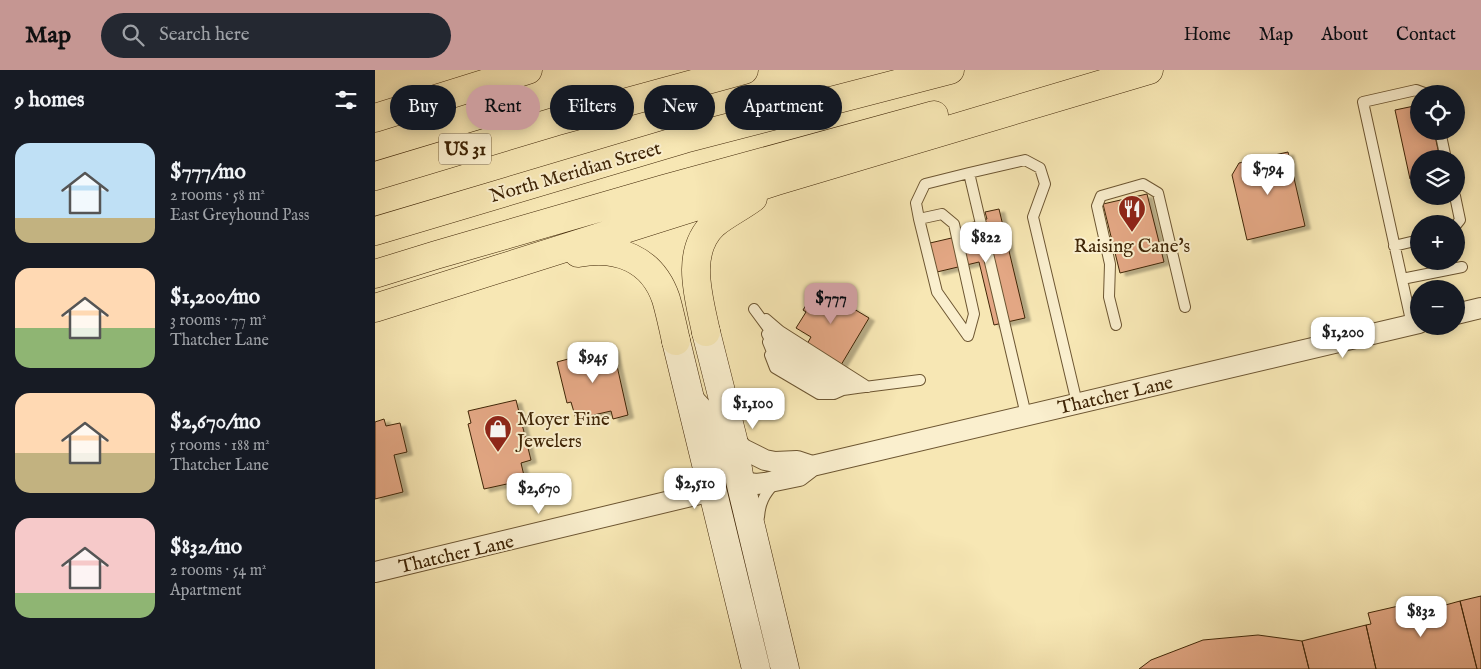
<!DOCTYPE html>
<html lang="en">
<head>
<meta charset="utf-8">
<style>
	body { margin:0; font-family:"IM FELL English",serif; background:#242831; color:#f1f3f6; height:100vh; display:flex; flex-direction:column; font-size:19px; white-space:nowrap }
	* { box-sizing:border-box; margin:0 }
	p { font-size:16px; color:#9ea1a6 }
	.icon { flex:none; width:28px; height:28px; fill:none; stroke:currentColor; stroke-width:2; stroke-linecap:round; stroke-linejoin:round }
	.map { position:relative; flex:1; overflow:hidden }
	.details { display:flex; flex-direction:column; background:#171b24; width:375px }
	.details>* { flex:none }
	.hud { position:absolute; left:15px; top:15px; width:475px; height:45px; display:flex; gap:10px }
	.buttons { position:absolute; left:1035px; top:15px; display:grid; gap:10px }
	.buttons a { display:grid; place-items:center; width:55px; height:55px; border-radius:50%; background:#171b24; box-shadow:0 2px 12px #0003; font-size:25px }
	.price { position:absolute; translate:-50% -42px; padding:0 11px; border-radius:10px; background:#fff; color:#222; font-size:16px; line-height:32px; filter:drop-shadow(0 1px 2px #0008) }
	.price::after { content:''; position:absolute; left:50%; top:30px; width:15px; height:11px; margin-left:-8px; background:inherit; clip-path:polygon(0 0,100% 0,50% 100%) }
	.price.selected { background:#c59692; color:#111 }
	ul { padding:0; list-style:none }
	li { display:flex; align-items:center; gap:15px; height:125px; padding:0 15px }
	li span { display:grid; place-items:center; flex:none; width:140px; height:100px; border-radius:15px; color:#555 }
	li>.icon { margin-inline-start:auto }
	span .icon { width:60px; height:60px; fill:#fffc; stroke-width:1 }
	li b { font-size:21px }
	h2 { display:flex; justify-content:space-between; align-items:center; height:60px; padding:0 15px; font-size:21px }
	.tag { padding:0 18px; border-radius:22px; background:#171b24; box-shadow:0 2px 12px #0003; font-size:18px; line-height:45px }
	.tag.selected { background:#c59692; color:#111 }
	header { display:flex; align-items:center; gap:30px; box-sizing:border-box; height:70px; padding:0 25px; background:#c59692; color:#111 }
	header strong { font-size:24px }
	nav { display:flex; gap:28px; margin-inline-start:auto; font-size:18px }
	.search { width:350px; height:45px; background:#242831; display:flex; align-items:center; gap:12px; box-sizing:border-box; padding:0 18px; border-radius:28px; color:#9ea1a6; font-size:19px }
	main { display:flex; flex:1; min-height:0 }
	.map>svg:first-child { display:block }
	.building { fill:#e3a784; stroke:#3f2506; filter:url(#shadow) }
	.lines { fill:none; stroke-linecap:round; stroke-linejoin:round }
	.lane-casing { stroke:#6d5632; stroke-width:12 }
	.street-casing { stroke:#6d5632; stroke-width:22 }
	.secondary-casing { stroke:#3f2506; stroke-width:29 }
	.highway-casing { stroke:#3f2506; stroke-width:29 }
	.lane { stroke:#faefce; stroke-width:10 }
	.street { stroke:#faefce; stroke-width:20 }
	.secondary { stroke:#faefce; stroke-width:28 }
	.highway { stroke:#f7e7b4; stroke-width:28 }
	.labels { text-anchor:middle; stroke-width:4; stroke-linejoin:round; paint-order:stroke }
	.shield { fill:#faefce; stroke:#776242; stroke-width:1 }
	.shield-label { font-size:18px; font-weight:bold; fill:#3f2506 }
	.street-label { font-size:19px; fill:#3f2506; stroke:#faefce }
	.poi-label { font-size:19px; fill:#3f2506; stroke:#faefce }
</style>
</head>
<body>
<header>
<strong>Map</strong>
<div class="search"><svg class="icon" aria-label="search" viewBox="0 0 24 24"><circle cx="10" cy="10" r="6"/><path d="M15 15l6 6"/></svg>Search here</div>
<nav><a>Home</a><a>Map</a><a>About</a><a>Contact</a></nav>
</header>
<main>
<section class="details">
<h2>9 homes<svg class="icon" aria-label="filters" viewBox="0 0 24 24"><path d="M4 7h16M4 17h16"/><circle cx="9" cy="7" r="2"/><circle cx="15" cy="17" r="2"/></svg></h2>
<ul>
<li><span style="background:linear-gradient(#bfe0f5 75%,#c2b280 0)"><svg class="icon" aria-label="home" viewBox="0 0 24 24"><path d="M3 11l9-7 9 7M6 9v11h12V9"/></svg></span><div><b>$777/mo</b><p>2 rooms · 58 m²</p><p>East Greyhound Pass</p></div></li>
<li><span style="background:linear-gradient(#ffd9b3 60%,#8fb573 0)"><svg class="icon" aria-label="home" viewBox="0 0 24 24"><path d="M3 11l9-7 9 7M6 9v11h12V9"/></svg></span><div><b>$1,200/mo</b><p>3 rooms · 77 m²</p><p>Thatcher Lane</p></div></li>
<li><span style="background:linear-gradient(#ffd9b3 60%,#c2b280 0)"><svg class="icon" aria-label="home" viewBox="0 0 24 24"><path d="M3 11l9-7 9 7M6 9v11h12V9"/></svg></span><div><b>$2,670/mo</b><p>5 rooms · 188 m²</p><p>Thatcher Lane</p></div></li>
<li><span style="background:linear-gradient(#f6c9c9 75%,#8fb573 0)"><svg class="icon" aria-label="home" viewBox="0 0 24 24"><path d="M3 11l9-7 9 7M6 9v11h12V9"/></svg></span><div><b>$832/mo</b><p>2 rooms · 54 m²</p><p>Apartment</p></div></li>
</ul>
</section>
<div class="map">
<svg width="1106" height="599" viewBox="0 0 1106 599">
	<defs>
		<filter id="shadow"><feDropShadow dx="5.5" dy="3" stdDeviation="1" flood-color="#0004"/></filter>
	</defs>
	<rect width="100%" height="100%" fill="#f7e7b4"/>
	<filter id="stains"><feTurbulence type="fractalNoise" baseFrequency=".004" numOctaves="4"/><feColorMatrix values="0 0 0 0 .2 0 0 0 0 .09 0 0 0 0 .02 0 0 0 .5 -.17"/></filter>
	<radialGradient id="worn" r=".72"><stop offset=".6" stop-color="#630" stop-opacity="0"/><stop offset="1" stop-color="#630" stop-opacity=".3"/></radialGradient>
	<path class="building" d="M 1044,35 L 1044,61 L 1059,61 L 1065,89 L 1044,89 L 1044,107 L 1035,109 L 1020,40 Z
		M 913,82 L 930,156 L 872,170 L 857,105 L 864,93 Z
		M 772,124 L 789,192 L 745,203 L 728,134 Z
		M 624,139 L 650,248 L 619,255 L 604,192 L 562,202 L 555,173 L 598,163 L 595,153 L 612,149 L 610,142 Z
		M 442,217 L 494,248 L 466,295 L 432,274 L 436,267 L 421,258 L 431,242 L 428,240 Z
		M 238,278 L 253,345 L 238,349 L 236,341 L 201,349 L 196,332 L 192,333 L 182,292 L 208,285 L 207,282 L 219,280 L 219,282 Z
		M 141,330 L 156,390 L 146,393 L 150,410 L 109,419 L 93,354 L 96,353 L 93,341 Z
		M 9,349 L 11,356 L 25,353 L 32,382 L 19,385 L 28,422 L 0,429 L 0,352 Z
		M 1106,526 L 1106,599 L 1102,599 L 1085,531 Z
		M 1054,529 L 1056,539 L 1085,531 L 1102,599 L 1001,599 L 991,555 L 996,554 L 993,543 Z
		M 991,555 L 1001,599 L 934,599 L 927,571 Z
		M 883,565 L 927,571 L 934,599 L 764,599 L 776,590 L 828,570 Z"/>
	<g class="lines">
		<defs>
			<path id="lane" d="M 1065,61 L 1071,89
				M 1080,126 L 1085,150 L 1081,155
				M 567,144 L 579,154 L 599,244 L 593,266 L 562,222 L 544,149 Z
				M 544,149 L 541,133 L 550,114 L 594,103
				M 1019,176 L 1044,170
				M 1027,209 L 1087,197
				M 379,239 L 401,269 L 482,318 L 545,310
				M 391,249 L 405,261 L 493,317
				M 741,255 L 734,227 L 735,194 L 722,136 L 726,126 L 768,114 L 783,123 L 810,237
				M 1037,255 L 988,32 L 1041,20 L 1052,24
				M 392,264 L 398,276 L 468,320 L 482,318
				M 393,272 L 400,289 L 459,324 L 468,320
				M 395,285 L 400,298 L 444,324 L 459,324
				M 321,324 L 334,338 L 349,394 L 352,399
				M 651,345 L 594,103 L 650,90 L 665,98 L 670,114 L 658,147 L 702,333
				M 384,447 C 385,433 389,425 399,414"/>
			<path id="street" d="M 1081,244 L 1106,238
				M 358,369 L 368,379 L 390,390 L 400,392 L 422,391 L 437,396
				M 365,411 L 381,414 L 390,413 L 424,406 L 437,396 L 1044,253
				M 0,502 L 337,421"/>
			<path id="secondary" d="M 331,262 L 358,369 L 365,411 L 410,599
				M 301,271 L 381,599"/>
			<path id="highway" d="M 0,48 L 153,0
				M 0,106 L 179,52 L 369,0
				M 0,161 L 309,69 L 575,0
				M 203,183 C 242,176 277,188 291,229 C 295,243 298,257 301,271
				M 0,204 L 61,185 L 289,119 L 559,45
				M 0,238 L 402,111 L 774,0
				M 331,262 C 324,228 309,182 339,154 C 351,144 366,137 378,128"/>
		</defs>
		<use href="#lane" class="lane-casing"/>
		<use href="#street" class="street-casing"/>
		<use href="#secondary" class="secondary-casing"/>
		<use href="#highway" class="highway-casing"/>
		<use href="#lane" class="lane"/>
		<use href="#street" class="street"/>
		<use href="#secondary" class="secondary"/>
		<use href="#highway" class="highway"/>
	</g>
	<defs>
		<symbol id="restaurant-pin" viewBox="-11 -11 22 30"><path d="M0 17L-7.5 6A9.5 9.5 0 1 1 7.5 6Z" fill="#8f2418" stroke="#faefce"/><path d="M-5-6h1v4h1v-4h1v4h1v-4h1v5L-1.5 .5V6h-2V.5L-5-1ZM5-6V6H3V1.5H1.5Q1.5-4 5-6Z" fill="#fff"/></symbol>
		<symbol id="shop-pin" viewBox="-11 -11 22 30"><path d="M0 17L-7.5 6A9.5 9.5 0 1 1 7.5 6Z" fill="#8f2418" stroke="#faefce"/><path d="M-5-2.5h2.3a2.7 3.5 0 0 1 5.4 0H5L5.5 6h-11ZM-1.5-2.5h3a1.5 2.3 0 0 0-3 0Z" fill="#fff"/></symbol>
	</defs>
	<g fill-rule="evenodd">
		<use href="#restaurant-pin" x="741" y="123" width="32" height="43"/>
		<use href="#shop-pin" x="107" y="343" width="32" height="43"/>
	</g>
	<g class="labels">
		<rect class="shield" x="64" y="63.5" width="52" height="31" rx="4"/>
		<g class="shield-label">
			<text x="90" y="85">US 31</text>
		</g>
		<g class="street-label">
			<text transform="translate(200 101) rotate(-16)" y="7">North Meridian Street</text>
			<text transform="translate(740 324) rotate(-13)" y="7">Thatcher Lane</text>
			<text transform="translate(81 483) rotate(-13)" y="7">Thatcher Lane</text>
		</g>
		<g class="poi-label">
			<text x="757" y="182">Raising Cane's</text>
			<text x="142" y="355" text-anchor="start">Moyer Fine<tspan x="142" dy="22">Jewelers</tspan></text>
		</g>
	</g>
	<rect width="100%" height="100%" filter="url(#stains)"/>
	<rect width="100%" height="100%" fill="url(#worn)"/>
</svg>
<div class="buttons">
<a><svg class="icon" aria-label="locate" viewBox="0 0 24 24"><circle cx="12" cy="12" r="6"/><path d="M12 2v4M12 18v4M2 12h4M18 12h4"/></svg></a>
<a><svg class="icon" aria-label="layers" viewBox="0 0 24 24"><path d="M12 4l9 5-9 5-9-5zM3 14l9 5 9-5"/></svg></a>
<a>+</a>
<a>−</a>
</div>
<b class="price" style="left:893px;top:126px">$794</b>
<b class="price" style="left:611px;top:194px">$822</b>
<b class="price selected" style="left:456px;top:255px">$777</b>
<b class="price" style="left:968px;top:289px">$1,200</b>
<b class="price" style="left:218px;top:314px">$945</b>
<b class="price" style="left:378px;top:360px">$1,100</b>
<b class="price" style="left:320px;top:440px">$2,510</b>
<b class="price" style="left:164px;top:445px">$2,670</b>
<b class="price" style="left:1046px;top:568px">$832</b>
<div class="hud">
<a class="tag">Buy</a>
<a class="tag selected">Rent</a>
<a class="tag">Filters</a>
<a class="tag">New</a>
<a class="tag">Apartment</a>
</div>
</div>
</main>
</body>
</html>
